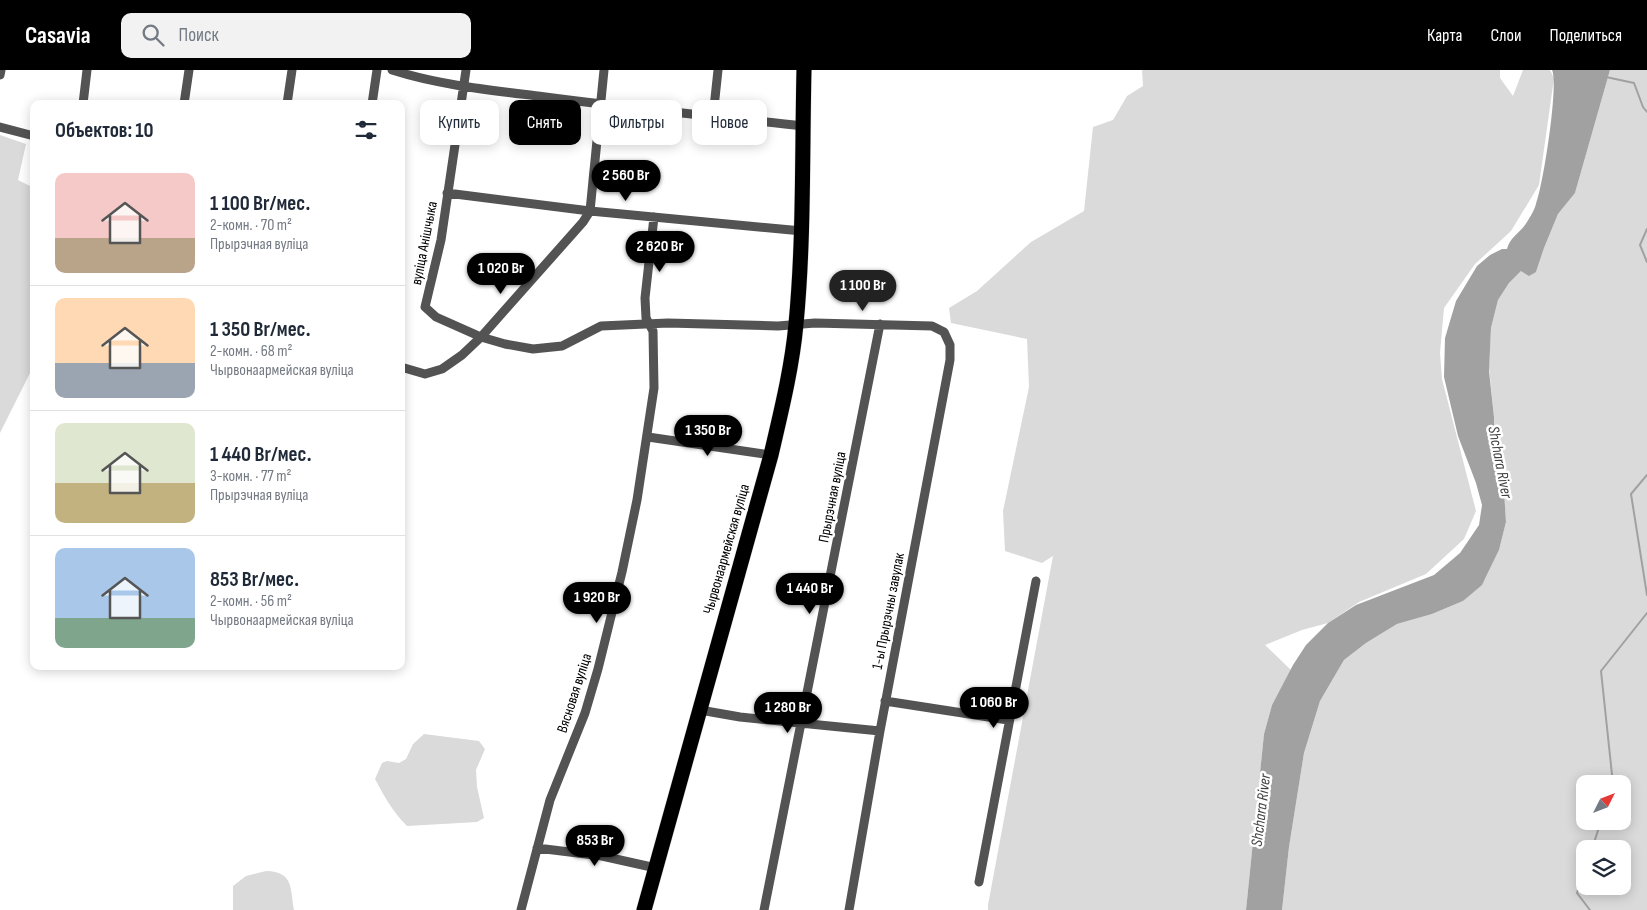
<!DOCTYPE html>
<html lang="ru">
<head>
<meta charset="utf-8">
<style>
	body { margin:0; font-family:"Sofia Sans Condensed",sans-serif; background:#f2f2f3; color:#1f2937; height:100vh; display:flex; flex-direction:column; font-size:19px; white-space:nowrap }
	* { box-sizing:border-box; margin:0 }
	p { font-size:16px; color:#747a83 }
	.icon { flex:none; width:28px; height:28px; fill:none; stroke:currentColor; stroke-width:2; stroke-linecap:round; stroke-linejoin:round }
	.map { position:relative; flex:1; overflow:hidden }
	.drawer { position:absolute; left:30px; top:30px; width:375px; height:570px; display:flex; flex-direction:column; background:#fff; border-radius:10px; box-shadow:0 2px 12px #0003 }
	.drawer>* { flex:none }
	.banner { position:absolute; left:420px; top:30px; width:475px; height:45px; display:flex; gap:10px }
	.needle { width:32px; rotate:48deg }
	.buttons { position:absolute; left:1576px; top:705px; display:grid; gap:10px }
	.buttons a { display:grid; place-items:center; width:55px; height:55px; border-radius:10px; background:#fff; box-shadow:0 2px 12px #0003; font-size:25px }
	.price { position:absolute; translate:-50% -42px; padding:0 11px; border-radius:18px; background:#000; color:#fff; font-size:16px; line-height:32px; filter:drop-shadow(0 1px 2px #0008) }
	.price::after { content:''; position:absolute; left:50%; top:30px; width:15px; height:11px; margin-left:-8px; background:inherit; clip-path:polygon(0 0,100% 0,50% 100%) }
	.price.current { background:#222; color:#fff }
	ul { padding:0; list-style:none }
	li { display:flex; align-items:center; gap:15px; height:125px; padding:0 25px }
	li+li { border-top:1px solid #e0e1e3 }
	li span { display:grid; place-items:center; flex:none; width:140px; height:100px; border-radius:10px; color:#555 }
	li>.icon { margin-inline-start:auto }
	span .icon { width:60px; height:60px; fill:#fffc; stroke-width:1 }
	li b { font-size:21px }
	h2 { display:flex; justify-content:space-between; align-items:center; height:60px; padding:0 25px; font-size:21px }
	.chip { padding:0 18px; border-radius:10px; background:#fff; box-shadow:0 2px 12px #0003; font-size:18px; line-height:45px }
	.chip.current { background:#000; color:#fff }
	header { display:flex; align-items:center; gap:30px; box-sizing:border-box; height:70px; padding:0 25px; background:#000; color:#fff }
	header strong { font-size:24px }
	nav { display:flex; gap:28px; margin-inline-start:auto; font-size:18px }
	.search { width:350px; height:45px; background:#f2f2f3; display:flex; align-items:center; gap:12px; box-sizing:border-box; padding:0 18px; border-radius:10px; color:#747a83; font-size:19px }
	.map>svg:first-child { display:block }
	.green { fill:#dadada; fill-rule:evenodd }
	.water { fill:#a1a1a1 }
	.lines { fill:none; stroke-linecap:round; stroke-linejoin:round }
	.stream { stroke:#a1a1a1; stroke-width:2 }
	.highway-casing { stroke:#dbdbdb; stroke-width:16 }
	.street { stroke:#535353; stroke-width:9 }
	.highway { stroke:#000; stroke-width:15 }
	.labels { text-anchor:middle; stroke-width:5; stroke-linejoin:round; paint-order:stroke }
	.street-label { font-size:15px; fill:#000; stroke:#fff }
	.water-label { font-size:16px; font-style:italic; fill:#424242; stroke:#fff }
</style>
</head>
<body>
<header>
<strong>Casavia</strong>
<div class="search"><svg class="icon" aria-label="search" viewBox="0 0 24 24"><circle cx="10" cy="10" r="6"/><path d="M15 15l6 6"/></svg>Поиск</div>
<nav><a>Карта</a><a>Слои</a><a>Поделиться</a></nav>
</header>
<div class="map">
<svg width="1647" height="840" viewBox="0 0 1647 840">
	<rect width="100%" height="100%" fill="#fff"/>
	<path class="green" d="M 1142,0 L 1500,0 L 1500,8 L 1513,26 L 1523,0 L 1550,0 L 1554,8 L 1539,115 L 1511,161 L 1475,194 L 1444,238 L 1440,283 L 1442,309 L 1476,441 L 1464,469 L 1426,504 L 1359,532 L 1328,553 L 1302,560 L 1265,575 L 1291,600 L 1272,635 L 1264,664 L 1246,840 L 988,840 L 988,835 L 1053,486 L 1042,493 L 1005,481 L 1003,441 L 1029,317 L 1027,269 L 951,253 L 949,238 L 977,221 L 1031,172 L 1084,141 L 1093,57 L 1113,50 L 1127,26 L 1143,16 Z
		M 1610,0 L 1647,0 L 1647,840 L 1282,840 L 1289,777 L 1304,683 L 1320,631 L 1344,590 L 1366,573 L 1397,554 L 1432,544 L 1463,531 L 1485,509 L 1499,480 L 1506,452 L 1504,421 L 1494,379 L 1494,347 L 1489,297 L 1491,258 L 1498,230 L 1509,213 L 1521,201 L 1536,202 L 1544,178 L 1558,144 L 1575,123 ZM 1585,714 L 1622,714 L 1622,751 L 1585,751 ZM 1585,779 L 1622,779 L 1622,816 L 1585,816 Z
		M 0,65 L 26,74 L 18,110 L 34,118 L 34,295 L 0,363 Z
		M 424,664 L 479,671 L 485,679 L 476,700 L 477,717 L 484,748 L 477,752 L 407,756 C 393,742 384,726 375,709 L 382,693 L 387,691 L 399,693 L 406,689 L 413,674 Z
		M 266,801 C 294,802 290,818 294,840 L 233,840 L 233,816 L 246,806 Z"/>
	<path class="water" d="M 1552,0 L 1610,0 L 1575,123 L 1558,144 L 1544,178 L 1536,202 L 1529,206 L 1521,201 L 1509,213 L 1498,230 L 1491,258 L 1489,301 L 1494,347 L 1494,379 L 1504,421 L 1506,452 L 1499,480 L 1482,515 L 1463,531 L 1432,544 L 1397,554 L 1366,573 L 1344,590 L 1320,631 L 1304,683 L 1289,777 L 1282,840 L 1246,840 L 1264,664 L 1272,635 L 1293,595 L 1306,575 L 1328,553 L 1356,535 L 1434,505 L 1460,483 L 1479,455 L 1482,435 L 1476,413 L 1458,366 L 1444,307 L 1445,268 L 1456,231 L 1477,196 L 1490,185 L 1502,179 L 1507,179 C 1509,169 1519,163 1525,155 C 1529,149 1534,141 1536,134 C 1543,117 1559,14 1552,0 Z"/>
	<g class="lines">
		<path class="stream" d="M 1606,7 L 1634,13 L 1643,37 L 1647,42
			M 1647,159 L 1640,175 L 1647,192
			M 1647,405 L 1631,424 L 1647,525
			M 1613,714 L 1601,601 L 1647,543
			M 1592,779 L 1601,751
			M 1585,799 L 1577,823 L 1590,840"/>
		<defs>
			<path id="highway" d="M 644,840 L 771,385 C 781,342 792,298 796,254 C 804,170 802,85 804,0"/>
		</defs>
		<use href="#highway" class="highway-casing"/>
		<path class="street" d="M 392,0 C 439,15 489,20 538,26 C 626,38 714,46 803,56
			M 466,0 L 441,170 L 425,237 L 436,247 L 481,267 L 505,274 L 533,279 L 562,276 L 601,256 L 668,253 L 778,256 L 815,253 L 932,256 L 944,262 L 950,275 L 950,290 L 880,661 L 849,840
			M 0,5 L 1,0
			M 83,34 L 87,0
			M 184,34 L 189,0
			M 287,34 L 292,0
			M 372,34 L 377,0
			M 713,47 L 718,0
			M 0,57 L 34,66
			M 447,123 L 590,141 L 802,161
			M 401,297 L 425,304 L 442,299 L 462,285 L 481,267 L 583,152 L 590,141 L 604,0
			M 648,367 L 771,385
			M 885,631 L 1008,650
			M 700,640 L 740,647 L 880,661
			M 537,778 L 602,786 L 656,798
			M 979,812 L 1036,511
			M 521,840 L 550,730 L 585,643 L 598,599 L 622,502 L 637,430 L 654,318 L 653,261 L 646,248 L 645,228 L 654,147
			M 764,840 L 880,254"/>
		<use href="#highway" class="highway"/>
	</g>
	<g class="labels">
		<g class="street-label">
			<text transform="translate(424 173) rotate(-79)" y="5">вуліца Анішчыка</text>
			<text transform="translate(832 427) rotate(-79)" y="5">Прырэчная вуліца</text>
			<text transform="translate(726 479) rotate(-74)" y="5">Чырвонаармейская вуліца</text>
			<text transform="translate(888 541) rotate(-79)" y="5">1-ы Прырэчны завулак</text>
			<text transform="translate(574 623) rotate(-72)" y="5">Вясновая вуліца</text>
		</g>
		<g class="water-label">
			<text transform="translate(1501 392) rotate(79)" y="6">Shchara River</text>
			<text transform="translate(1260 740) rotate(-83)" y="6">Shchara River</text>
		</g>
	</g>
</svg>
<div class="buttons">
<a><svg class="needle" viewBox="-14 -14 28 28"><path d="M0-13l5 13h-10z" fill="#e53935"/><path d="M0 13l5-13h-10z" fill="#747a83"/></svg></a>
<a><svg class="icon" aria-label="layers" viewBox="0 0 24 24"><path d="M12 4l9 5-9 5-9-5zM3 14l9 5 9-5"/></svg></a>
</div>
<b class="price" style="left:626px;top:132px">2 560 Br</b>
<b class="price" style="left:660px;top:203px">2 620 Br</b>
<b class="price" style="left:501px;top:225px">1 020 Br</b>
<b class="price current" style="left:863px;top:242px">1 100 Br</b>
<b class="price" style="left:708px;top:387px">1 350 Br</b>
<b class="price" style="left:810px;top:545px">1 440 Br</b>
<b class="price" style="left:597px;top:554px">1 920 Br</b>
<b class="price" style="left:994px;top:659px">1 060 Br</b>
<b class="price" style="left:788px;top:664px">1 280 Br</b>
<b class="price" style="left:595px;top:797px">853 Br</b>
<div class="banner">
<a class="chip">Купить</a>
<a class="chip current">Снять</a>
<a class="chip">Фильтры</a>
<a class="chip">Новое</a>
</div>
<section class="drawer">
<h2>Объектов: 10<svg class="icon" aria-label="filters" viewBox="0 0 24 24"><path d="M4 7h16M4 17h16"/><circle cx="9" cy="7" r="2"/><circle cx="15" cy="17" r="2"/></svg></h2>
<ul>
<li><span style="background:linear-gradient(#f6c9c9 65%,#b9a48a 0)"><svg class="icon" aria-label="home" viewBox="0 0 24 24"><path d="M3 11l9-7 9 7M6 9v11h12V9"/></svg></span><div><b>1 100 Br/мес.</b><p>2-комн. · 70 m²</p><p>Прырэчная вуліца</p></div></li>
<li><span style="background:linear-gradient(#ffd9b3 65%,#9aa5b1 0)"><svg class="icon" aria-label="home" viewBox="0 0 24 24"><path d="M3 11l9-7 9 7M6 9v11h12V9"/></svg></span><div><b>1 350 Br/мес.</b><p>2-комн. · 68 m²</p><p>Чырвонаармейская вуліца</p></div></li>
<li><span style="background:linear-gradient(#dfe7d0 60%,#c2b280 0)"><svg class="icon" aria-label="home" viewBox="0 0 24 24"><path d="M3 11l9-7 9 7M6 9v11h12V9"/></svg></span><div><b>1 440 Br/мес.</b><p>3-комн. · 77 m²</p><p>Прырэчная вуліца</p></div></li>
<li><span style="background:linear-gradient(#a9c7e8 70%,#7fa58c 0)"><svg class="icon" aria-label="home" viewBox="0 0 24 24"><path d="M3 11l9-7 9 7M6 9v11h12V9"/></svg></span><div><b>853 Br/мес.</b><p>2-комн. · 56 m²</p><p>Чырвонаармейская вуліца</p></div></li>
</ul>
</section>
</div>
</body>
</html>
